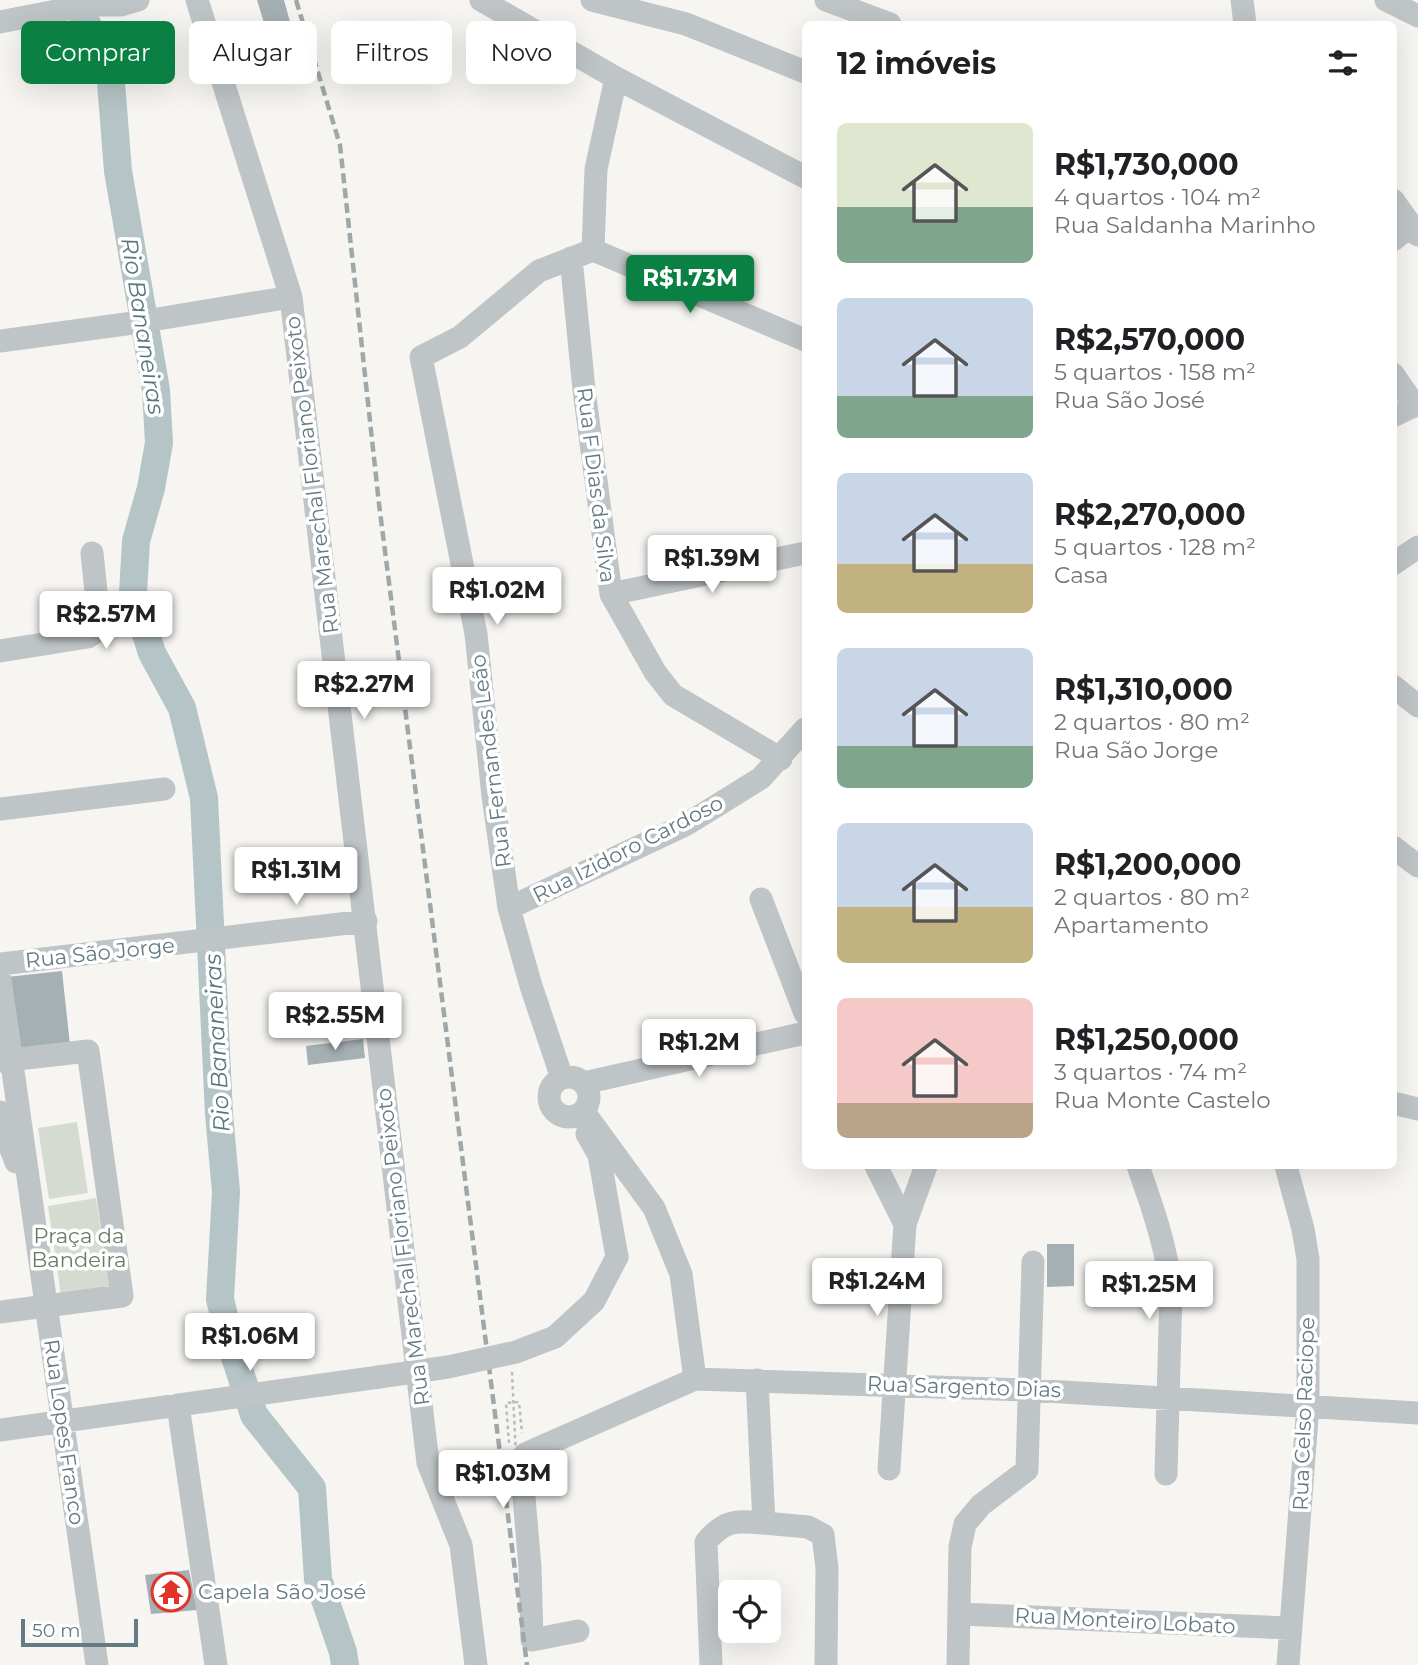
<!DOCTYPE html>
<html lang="pt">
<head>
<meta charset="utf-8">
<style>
	body { margin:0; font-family:Montserrat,sans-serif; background:#f2f2f2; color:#202124; height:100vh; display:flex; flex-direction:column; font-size:26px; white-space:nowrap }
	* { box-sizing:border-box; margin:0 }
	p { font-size:23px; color:#757577 }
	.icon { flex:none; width:38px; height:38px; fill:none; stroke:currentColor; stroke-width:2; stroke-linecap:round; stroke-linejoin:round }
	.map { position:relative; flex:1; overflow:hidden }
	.drawer { position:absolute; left:802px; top:21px; width:595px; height:1148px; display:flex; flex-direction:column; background:#fff; border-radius:10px; box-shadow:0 7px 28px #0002 }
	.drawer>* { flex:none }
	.guide { position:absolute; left:21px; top:21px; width:665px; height:63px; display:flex; gap:14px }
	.fabs { position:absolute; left:718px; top:1580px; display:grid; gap:14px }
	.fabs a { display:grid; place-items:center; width:63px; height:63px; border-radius:10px; background:#fff; box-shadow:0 7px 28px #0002; font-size:35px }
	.scale { position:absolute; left:21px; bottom:18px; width:117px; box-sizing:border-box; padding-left:7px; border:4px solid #657a83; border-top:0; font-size:19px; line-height:24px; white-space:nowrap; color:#657a83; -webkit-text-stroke:5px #fff; paint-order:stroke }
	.price { position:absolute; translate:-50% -60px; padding:0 16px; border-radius:7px; background:#fff; color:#222; font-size:23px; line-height:46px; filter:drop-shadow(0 2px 4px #0008) }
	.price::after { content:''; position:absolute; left:50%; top:42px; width:21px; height:16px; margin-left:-10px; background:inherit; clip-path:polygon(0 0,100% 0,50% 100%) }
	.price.current { background:#0b8043; color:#fff }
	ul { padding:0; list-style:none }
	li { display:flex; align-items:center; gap:21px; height:175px; padding:0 35px }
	li span { display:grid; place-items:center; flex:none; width:196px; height:140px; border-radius:10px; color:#555 }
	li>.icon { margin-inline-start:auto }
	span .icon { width:84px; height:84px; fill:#fffc; stroke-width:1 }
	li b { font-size:30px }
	h2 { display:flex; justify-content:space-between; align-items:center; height:84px; padding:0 35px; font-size:30px }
	.pill { padding:0 24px; border-radius:10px; background:#fff; box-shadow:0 7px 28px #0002; font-size:24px; line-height:63px }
	.pill.current { background:#0b8043; color:#fff }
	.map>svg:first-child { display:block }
	.green { fill:#d6dbd1 }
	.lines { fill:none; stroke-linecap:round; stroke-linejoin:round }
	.river { stroke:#b5c4c6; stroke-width:28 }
	.building { fill:#a5b0b4 }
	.path { stroke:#b9bcbe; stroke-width:2.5; stroke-dasharray:3.5 3.5; stroke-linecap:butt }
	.minor { stroke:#bfc4c6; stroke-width:23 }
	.rail { stroke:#9ea7aa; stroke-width:4.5; stroke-dasharray:10 5; stroke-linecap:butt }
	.path-bridge { stroke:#b9bcbe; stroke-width:2.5; stroke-dasharray:3.5 3.5; stroke-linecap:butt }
	.minor-bridge { stroke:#bfc4c6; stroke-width:23 }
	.labels { text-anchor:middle; stroke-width:7; stroke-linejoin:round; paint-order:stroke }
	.street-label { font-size:21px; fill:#657a83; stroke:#fff }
	.park-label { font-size:21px; fill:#6c7a64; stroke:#fff }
	.poi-label { font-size:21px; fill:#657a83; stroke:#fff; text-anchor:start }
	.water-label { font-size:23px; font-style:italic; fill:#5b7678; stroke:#fff }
</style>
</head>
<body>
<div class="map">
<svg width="1418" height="1665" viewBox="0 0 1418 1665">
	<rect width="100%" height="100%" fill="#f6f5f2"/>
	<path class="green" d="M 77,1122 L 88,1193 L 49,1199 L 38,1128 Z
		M 96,1198 L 110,1291 L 61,1295 L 48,1206 Z"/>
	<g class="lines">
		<path class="river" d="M 75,0 L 110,70 L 118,171 L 156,390 L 159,443 L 151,488 L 136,541 L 133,593 L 152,653 L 182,708 L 204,798 L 219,1114 L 226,1192 L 220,1299 L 231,1345 L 254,1415 L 312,1488 L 318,1579 L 343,1652 L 345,1665"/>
	</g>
	<path class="building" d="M 257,0 L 284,0 L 303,69 L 280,76 Z
		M 62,971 L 70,1045 L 18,1051 L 7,977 Z
		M 363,1039 L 365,1058 L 308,1065 L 306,1046 Z
		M 1047,1244 L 1074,1244 L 1074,1286 L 1047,1287 Z
		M 189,1570 L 197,1610 L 151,1614 L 145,1575 Z"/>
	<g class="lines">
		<path class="path" d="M 509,1443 L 506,1403 L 519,1402 L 522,1433"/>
		<path class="minor" d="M 197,0 L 291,297 L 428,1463 L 461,1545 L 476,1665
			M 481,0 L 616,78 L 805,177
			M 592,0 L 686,24 L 805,72
			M 826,0 L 890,24
			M 1242,0 L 1245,24
			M 1386,0 L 1418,16
			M 0,22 L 87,5 L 121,5 L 138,0
			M 1393,200 L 1418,235
			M 1393,240 L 1412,225
			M 593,250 L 596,169 L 616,78
			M 571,258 L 584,390 L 611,594 L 655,672 L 673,695 L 781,759
			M 0,341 L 133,323 L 291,297
			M 1393,374 L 1415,406
			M 1393,416 L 1418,404
			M 1393,564 L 1418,547
			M 611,594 L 805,553
			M 0,651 L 88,637 L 97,631 L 99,621 L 92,553
			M 1393,686 L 1418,706
			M 0,809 L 164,789
			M 1393,847 L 1418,866
			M 761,899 L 805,1013
			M 509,908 L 687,824 L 761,778 L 805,729
			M 0,964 L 366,921
			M 0,979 L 97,1665
			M 0,1061 L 88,1051 L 122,1296 L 0,1312
			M549 1097a20 20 0 1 1 40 0a20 20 0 1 1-40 0Z
			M 562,1078 L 531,986 L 509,908 L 493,796 L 476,634 L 421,357 L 460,337 L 539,271 L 593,250 L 805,340
			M 584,1083 L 805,1033
			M 1393,1103 L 1418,1109
			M 0,1112 L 7,1139 L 16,1162
			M 584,1112 L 654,1208 L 681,1274 L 695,1379
			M 587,1134 L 599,1155 L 617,1257
			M 876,1166 L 905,1224 L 889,1469
			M 1138,1166 C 1152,1206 1167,1247 1171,1291 L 1166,1474
			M 1286,1166 L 1303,1229 L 1308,1259 L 1308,1405 L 1288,1665
			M 905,1224 L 926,1166
			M 178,1405 L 216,1665
			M 0,1430 L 379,1377
			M 764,1523 L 808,1527 L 823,1535 L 827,1568 L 826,1665
			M 960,1614 L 1289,1628
			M 578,1631 L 532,1640 L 530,1567 L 523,1486 L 525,1454 L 695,1379 L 1029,1390 L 1418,1413
			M 711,1665 L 706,1542 C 725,1519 736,1521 764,1523 L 757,1380
			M 958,1665 L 960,1547 L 965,1524 L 981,1505 L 1027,1470 L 1033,1262"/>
		<path class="rail" d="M 296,0 L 340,145 L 379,504 L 527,1665"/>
		<path class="path-bridge" d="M 512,1372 L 516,1456"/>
		<path class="minor-bridge" d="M 379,1377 L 448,1367 L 516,1352 L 555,1337 L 594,1301 L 617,1257"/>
	</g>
	<defs>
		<symbol id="temple-ring" viewBox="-11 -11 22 22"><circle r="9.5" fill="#fff" stroke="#e13327" stroke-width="1.5"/><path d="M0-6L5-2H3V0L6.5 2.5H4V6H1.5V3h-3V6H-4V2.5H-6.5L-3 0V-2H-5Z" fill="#e13327"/></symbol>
	</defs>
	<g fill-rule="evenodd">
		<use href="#temple-ring" x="149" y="1570" width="44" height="44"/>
	</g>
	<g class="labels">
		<g class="street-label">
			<text transform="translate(312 475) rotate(-97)" y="7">Rua Marechal Floriano Peixoto</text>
			<text transform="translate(596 485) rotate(83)" y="7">Rua F Dias da Silva</text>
			<text transform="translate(491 761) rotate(-97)" y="7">Rua Fernandes Leão</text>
			<text transform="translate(628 849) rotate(-27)" y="7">Rua Izidoro Cardoso</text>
			<text transform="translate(100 953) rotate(-6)" y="7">Rua São Jorge</text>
			<text transform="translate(403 1247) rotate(-97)" y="7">Rua Marechal Floriano Peixoto</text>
			<text transform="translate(964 1387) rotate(2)" y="7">Rua Sargento Dias</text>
			<text transform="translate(1304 1414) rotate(-88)" y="7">Rua Celso Raciope</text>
			<text transform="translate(64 1432) rotate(82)" y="7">Rua Lopes Franco</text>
			<text transform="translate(1125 1621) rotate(3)" y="7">Rua Monteiro Lobato</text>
		</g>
		<g class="park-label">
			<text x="79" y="1243">Praça da<tspan x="79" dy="24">Bandeira</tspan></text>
		</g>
		<g class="poi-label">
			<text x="198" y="1599">Capela São José</text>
		</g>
		<g class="water-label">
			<text transform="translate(143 326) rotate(81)" y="8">Rio Bananeiras</text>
			<text transform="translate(217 1043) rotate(-93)" y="8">Rio Bananeiras</text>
		</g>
	</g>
</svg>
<div class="fabs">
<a><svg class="icon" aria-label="locate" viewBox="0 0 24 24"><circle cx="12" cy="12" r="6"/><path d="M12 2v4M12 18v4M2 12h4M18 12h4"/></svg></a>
</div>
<div class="scale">50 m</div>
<b class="price current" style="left:690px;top:315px">R$1.73M</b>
<b class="price" style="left:712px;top:595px">R$1.39M</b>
<b class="price" style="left:497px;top:627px">R$1.02M</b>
<b class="price" style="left:106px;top:651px">R$2.57M</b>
<b class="price" style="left:364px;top:721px">R$2.27M</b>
<b class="price" style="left:296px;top:907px">R$1.31M</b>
<b class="price" style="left:335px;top:1052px">R$2.55M</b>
<b class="price" style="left:699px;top:1079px">R$1.2M</b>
<b class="price" style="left:877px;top:1318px">R$1.24M</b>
<b class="price" style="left:1149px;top:1321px">R$1.25M</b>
<b class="price" style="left:250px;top:1373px">R$1.06M</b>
<b class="price" style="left:503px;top:1510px">R$1.03M</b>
<div class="guide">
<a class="pill current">Comprar</a>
<a class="pill">Alugar</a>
<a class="pill">Filtros</a>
<a class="pill">Novo</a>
</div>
<section class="drawer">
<h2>12 imóveis<svg class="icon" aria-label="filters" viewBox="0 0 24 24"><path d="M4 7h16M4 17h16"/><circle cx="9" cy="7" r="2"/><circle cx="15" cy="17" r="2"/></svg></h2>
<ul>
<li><span style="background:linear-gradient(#dfe7d0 60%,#7fa58c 0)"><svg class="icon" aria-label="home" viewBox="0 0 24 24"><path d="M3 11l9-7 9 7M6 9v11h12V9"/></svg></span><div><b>R$1,730,000</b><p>4 quartos · 104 m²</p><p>Rua Saldanha Marinho</p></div></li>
<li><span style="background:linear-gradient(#c9d6e8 70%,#7fa58c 0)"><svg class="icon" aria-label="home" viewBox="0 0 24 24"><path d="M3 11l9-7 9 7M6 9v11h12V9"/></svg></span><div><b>R$2,570,000</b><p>5 quartos · 158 m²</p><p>Rua São José</p></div></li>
<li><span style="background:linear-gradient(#c9d6e8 65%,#c2b280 0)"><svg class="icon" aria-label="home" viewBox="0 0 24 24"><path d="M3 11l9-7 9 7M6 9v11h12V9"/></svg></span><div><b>R$2,270,000</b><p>5 quartos · 128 m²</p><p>Casa</p></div></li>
<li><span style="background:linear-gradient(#c9d6e8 70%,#7fa58c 0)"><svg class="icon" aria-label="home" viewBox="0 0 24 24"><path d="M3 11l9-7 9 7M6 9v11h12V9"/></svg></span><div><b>R$1,310,000</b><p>2 quartos · 80 m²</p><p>Rua São Jorge</p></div></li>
<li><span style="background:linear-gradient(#c9d6e8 60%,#c2b280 0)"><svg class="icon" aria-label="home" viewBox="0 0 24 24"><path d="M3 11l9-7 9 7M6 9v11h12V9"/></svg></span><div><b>R$1,200,000</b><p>2 quartos · 80 m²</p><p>Apartamento</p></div></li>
<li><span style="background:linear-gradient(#f6c9c9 75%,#b9a48a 0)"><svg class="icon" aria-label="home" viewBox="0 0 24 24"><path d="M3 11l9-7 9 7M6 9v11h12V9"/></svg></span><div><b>R$1,250,000</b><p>3 quartos · 74 m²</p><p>Rua Monte Castelo</p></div></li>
</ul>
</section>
</div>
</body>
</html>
